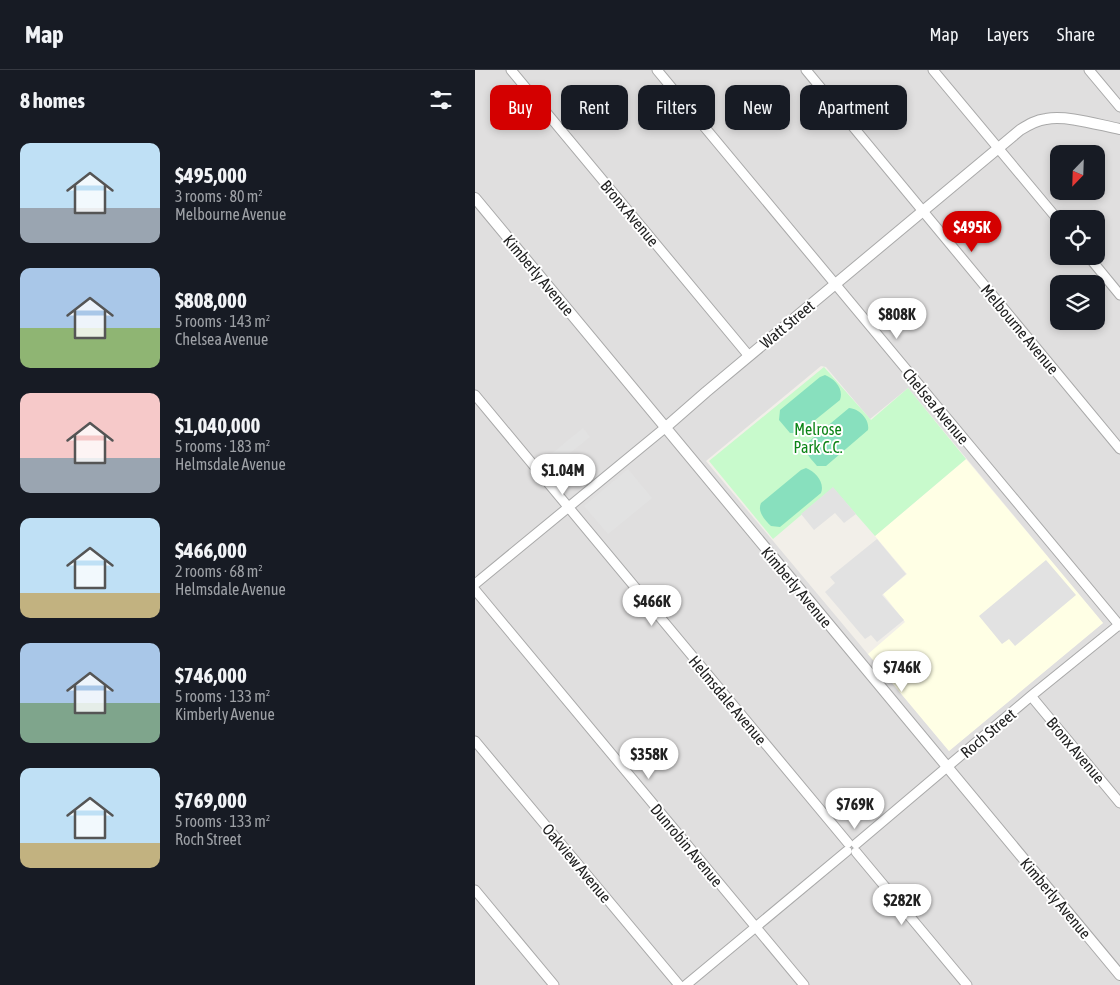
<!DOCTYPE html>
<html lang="en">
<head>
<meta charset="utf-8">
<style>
	body { margin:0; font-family:"Asap Condensed",sans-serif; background:#242831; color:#f1f3f6; height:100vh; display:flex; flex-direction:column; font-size:19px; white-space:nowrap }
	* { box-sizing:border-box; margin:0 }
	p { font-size:16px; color:#9ea1a6 }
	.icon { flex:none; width:28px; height:28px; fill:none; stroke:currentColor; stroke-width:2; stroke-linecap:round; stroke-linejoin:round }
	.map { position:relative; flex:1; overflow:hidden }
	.sheet { display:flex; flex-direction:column; background:#171b24; width:475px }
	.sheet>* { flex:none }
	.banner { position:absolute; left:15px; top:15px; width:475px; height:45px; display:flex; gap:10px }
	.needle { width:32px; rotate:203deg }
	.buttons { position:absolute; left:575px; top:75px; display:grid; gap:10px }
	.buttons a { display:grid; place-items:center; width:55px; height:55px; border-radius:10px; background:#171b24; box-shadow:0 2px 8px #0003; font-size:25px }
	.price { position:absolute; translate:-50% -42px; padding:0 11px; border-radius:18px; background:#fff; color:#222; font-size:16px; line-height:32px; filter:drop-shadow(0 1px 2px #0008) }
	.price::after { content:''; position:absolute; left:50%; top:30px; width:15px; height:11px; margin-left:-8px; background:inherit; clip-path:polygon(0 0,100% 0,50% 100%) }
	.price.current { background:#d40000; color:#fff }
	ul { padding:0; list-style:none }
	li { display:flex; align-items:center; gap:15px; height:125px; padding:0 20px }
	li span { display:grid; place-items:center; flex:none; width:140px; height:100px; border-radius:10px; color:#555 }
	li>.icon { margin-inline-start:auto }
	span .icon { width:60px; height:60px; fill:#fffc; stroke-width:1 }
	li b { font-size:21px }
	h2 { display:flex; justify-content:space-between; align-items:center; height:60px; padding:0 20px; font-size:21px }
	.chip { padding:0 18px; border-radius:10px; background:#171b24; box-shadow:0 2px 8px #0003; font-size:18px; line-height:45px }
	.chip.current { background:#d40000; color:#fff }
	header { display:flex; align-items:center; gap:30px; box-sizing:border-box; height:70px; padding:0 25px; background:#171b24; border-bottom:1px solid #363941 }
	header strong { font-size:24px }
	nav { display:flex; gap:28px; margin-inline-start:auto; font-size:18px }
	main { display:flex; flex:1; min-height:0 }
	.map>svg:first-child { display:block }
	.residential { fill:#e0dfdf; fill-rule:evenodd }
	.education { fill:#ffffe5 }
	.park { fill:#c8facc }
	.pitch { fill:#88e0be }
	.parking { fill:#e2e2e2 }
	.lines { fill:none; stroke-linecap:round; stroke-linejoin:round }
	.minor-casing { stroke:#a9a9a9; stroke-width:11 }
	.tertiary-casing { stroke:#a9a9a9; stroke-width:12 }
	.minor { stroke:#fff; stroke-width:9 }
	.tertiary { stroke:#fff; stroke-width:10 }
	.labels { text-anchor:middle; stroke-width:4; stroke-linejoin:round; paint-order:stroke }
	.street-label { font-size:16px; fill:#222; stroke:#fff }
	.park-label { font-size:16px; fill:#0c8416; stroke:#fff }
</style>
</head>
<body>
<header>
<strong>Map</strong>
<nav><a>Map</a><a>Layers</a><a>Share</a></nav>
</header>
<main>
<section class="sheet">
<h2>8 homes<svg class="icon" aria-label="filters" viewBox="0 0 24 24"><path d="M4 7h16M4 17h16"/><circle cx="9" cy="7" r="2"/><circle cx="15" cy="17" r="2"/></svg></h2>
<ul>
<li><span style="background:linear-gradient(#bfe0f5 65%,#9aa5b1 0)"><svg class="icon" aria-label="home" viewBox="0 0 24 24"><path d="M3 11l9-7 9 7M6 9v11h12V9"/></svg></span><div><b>$495,000</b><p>3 rooms · 80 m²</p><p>Melbourne Avenue</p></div></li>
<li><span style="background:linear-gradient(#a9c7e8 60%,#8fb573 0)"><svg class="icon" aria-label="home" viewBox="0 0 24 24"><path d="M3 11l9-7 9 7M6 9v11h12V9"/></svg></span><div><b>$808,000</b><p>5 rooms · 143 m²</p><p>Chelsea Avenue</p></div></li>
<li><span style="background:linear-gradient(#f6c9c9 65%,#9aa5b1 0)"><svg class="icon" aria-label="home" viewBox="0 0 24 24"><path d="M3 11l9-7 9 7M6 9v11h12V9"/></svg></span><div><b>$1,040,000</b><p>5 rooms · 183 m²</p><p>Helmsdale Avenue</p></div></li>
<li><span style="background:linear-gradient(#bfe0f5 75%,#c2b280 0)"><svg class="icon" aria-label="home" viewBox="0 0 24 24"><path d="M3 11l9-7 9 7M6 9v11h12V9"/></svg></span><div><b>$466,000</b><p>2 rooms · 68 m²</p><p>Helmsdale Avenue</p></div></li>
<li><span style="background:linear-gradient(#a9c7e8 60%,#7fa58c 0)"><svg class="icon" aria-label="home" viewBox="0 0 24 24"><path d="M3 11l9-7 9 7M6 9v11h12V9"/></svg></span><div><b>$746,000</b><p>5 rooms · 133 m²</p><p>Kimberly Avenue</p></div></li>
<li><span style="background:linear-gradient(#bfe0f5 75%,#c2b280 0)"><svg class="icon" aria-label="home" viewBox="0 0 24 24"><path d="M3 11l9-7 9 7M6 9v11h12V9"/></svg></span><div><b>$769,000</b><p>5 rooms · 133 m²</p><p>Roch Street</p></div></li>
</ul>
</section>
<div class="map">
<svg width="645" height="915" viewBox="0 0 645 915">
	<rect width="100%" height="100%" fill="#f2efe9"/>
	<path class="residential" d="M 0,0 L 645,0 L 645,915 L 0,915 ZM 584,84 L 621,84 L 621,121 L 584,121 ZM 584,149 L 621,149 L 621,186 L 584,186 ZM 584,214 L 621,214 L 621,251 L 584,251 ZM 346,296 L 351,297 L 395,349 L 433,318 L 628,553 L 474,681 L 231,391 Z"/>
	<path class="education" d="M 491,389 L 628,553 L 474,681 L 393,584 L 430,552 L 408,524 L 432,504 L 400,466 Z"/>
	<path class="park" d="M 349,297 L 396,350 L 433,318 L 491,389 L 400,466 L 358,418 L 298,469 L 234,391 Z"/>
	<path class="pitch" d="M 350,305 C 360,309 369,319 365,330 L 324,363 L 315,363 L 304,350 L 305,340 L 345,307 Z
		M 374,338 C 385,339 395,350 393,360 L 351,396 L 342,396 C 336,389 328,382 332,373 Z
		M 331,398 C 341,402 350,413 346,423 L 305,457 L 296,456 C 290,450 282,442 286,433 L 326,400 Z"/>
	<path class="parking" d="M 108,358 L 115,367 L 76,398 L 69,390 Z
		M 153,399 L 177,428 L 133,464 L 109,436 Z
		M 358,417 L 381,444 L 369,453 L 360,443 L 339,460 L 326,444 Z
		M 402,469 L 431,504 L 407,525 L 429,550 L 402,572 L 396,565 L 390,569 L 350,522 L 360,513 L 355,507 Z
		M 571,490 L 601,525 L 540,576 L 534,569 L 527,574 L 504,546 Z"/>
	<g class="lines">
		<defs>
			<path id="minor" d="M 36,0 L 274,286
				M 182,0 L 645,556
				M 331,0 L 645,379
				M 458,0 L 584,151
				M 614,0 L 645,37
				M 613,186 L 645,225
				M 0,325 L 373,773
				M 0,514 L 191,357
				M 0,520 L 329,915
				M 556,626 L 645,733
				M 0,671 L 204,915
				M 381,774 L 556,626 L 645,554
				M 381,782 L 492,915
				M 0,820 L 79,915
				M 211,915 L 372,781"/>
			<path id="tertiary" d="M 0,128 L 645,905
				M 191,357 L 231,322 L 545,60 C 553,55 561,50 571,49 C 592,45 624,55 645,59"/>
		</defs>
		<use href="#minor" class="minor-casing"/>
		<use href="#tertiary" class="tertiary-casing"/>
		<use href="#minor" class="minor"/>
		<use href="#tertiary" class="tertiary"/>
	</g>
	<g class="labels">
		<g class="street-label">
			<text transform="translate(155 143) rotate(50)" y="6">Bronx Avenue</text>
			<text transform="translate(64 205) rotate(50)" y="6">Kimberly Avenue</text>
			<text transform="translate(312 254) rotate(-40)" y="6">Watt Street</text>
			<text transform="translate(545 259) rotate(50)" y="6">Melbourne Avenue</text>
			<text transform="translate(461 336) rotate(50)" y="6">Chelsea Avenue</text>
			<text transform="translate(322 517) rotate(50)" y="6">Kimberly Avenue</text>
			<text transform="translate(253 630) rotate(50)" y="6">Helmsdale Avenue</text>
			<text transform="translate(513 663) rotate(-40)" y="6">Roch Street</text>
			<text transform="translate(601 680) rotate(50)" y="6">Bronx Avenue</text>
			<text transform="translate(212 775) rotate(50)" y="6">Dunrobin Avenue</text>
			<text transform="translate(102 793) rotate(50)" y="6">Oakview Avenue</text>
			<text transform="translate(581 828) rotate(50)" y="6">Kimberly Avenue</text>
		</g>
		<g class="park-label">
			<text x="343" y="365">Melrose<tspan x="343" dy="18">Park C.C.</tspan></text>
		</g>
	</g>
</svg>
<div class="buttons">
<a><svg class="needle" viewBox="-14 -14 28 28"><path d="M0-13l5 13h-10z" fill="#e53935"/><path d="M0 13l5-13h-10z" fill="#9ea1a6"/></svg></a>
<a><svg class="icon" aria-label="locate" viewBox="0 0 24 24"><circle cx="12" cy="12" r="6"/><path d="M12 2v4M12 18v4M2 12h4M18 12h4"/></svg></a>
<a><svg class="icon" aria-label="layers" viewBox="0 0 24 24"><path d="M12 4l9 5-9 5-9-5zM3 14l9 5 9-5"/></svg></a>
</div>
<b class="price current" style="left:497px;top:183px">$495K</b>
<b class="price" style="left:422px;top:270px">$808K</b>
<b class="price" style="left:88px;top:426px">$1.04M</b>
<b class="price" style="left:177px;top:557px">$466K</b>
<b class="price" style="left:427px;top:623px">$746K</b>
<b class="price" style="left:174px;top:710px">$358K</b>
<b class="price" style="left:380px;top:760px">$769K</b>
<b class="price" style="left:427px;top:856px">$282K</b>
<div class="banner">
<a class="chip current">Buy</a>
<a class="chip">Rent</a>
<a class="chip">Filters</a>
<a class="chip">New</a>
<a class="chip">Apartment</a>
</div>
</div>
</main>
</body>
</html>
